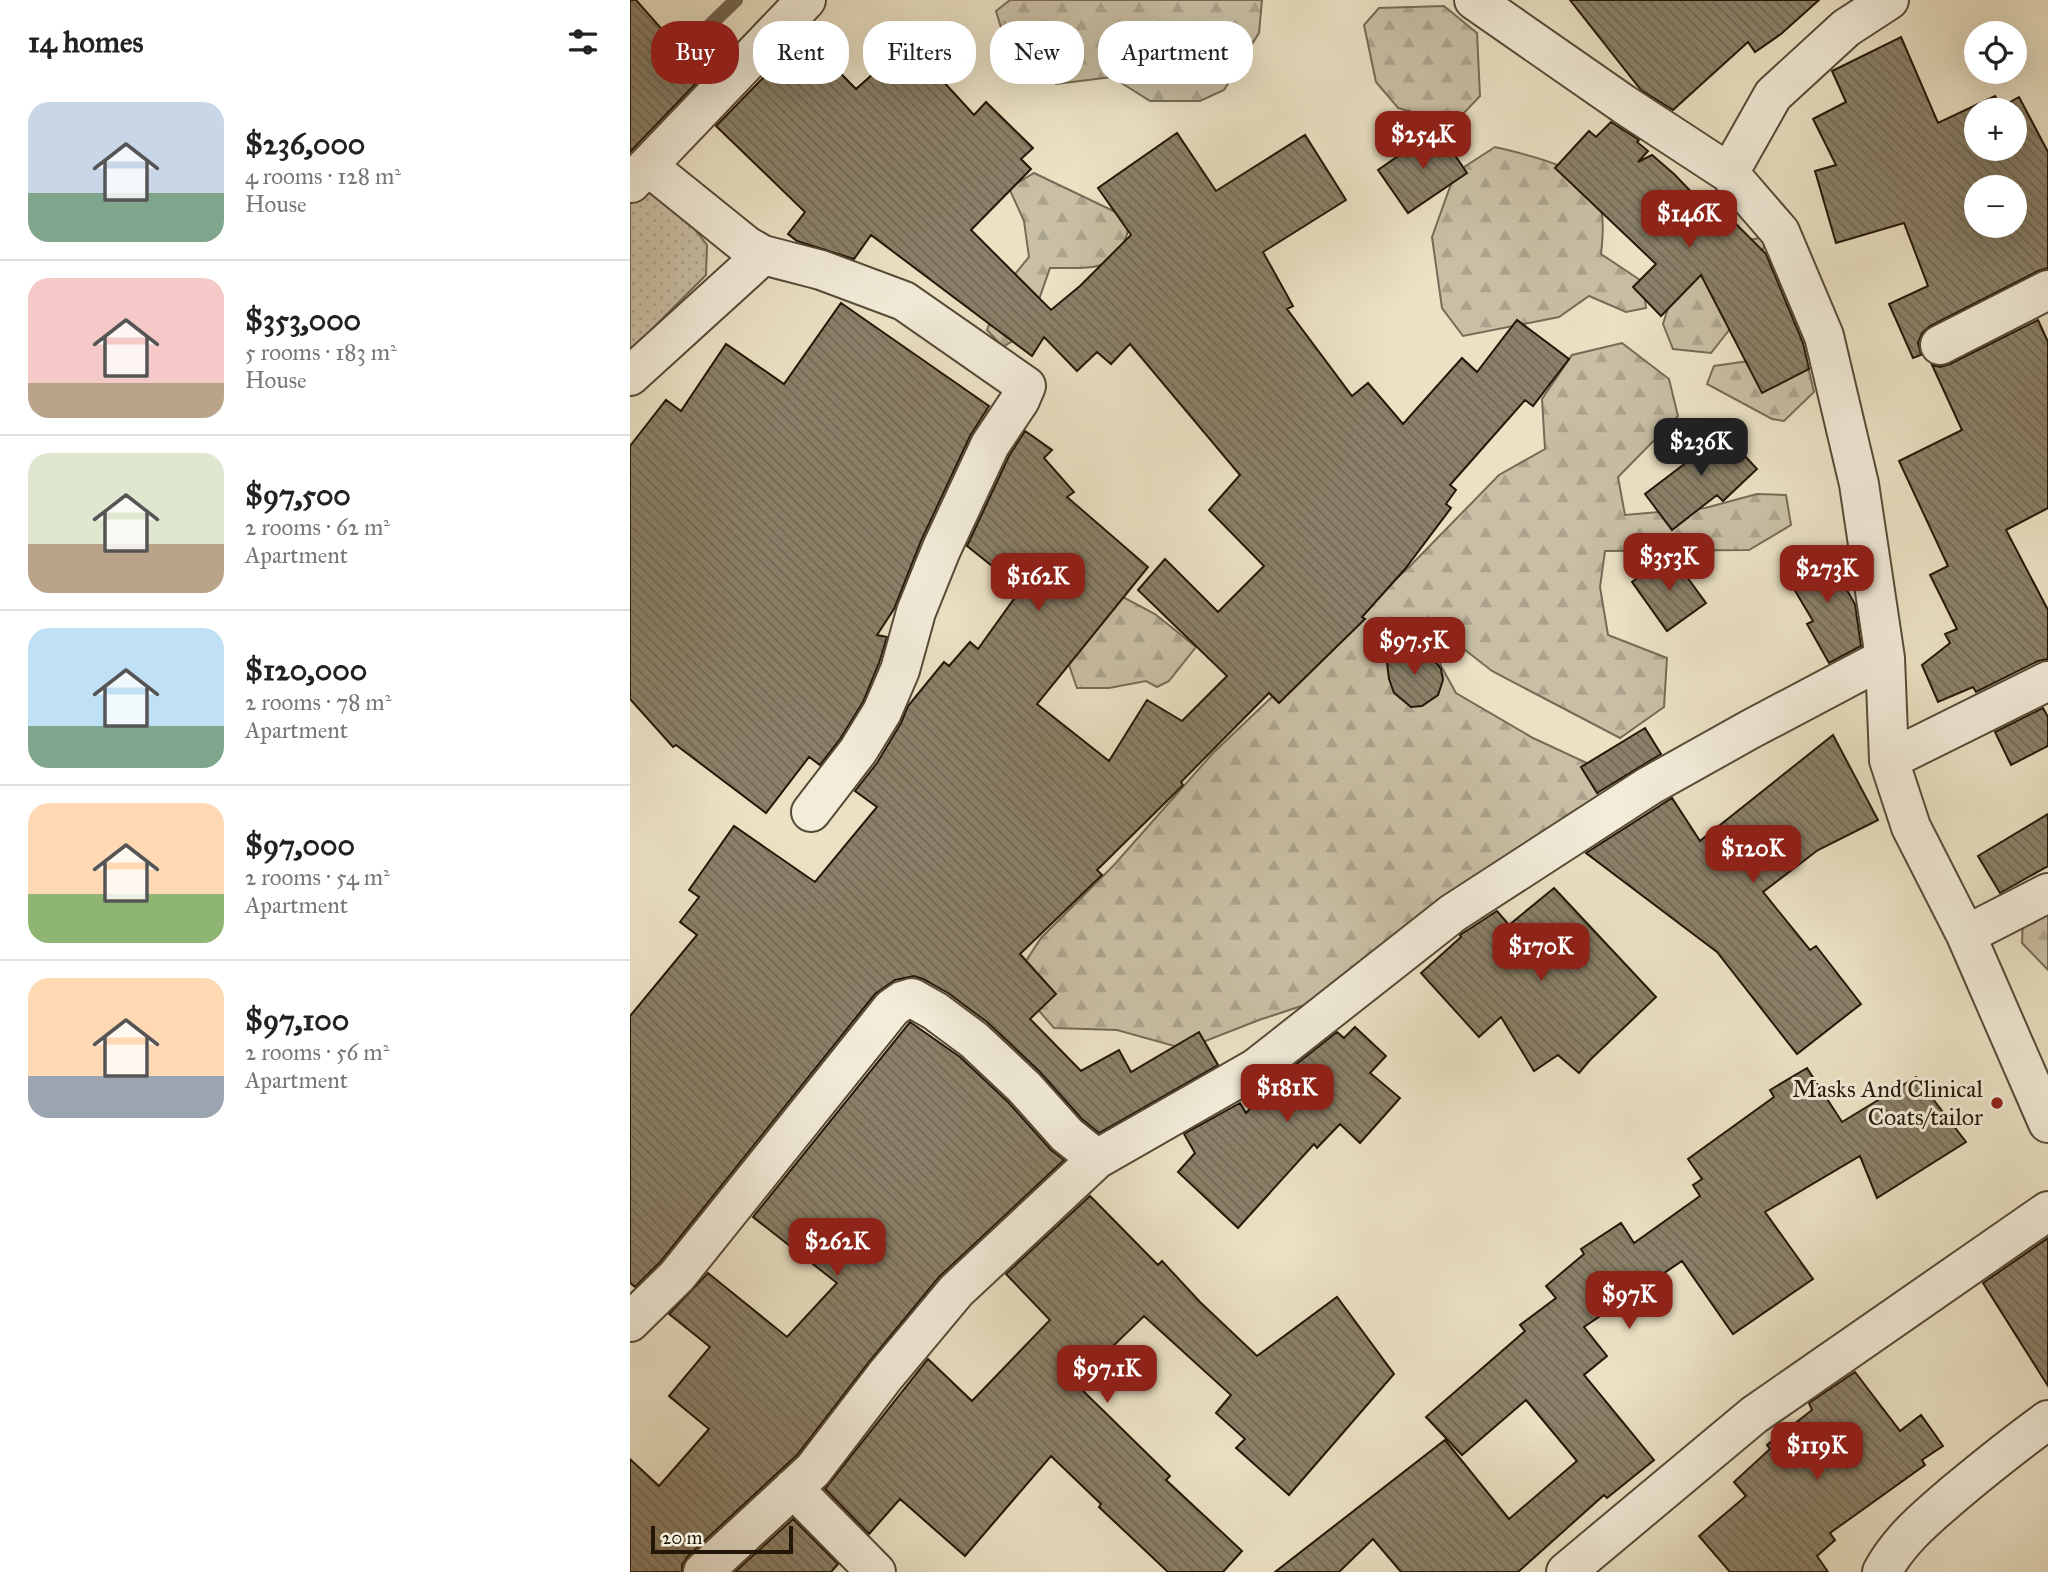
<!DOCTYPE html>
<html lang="en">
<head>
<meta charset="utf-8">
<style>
	body { margin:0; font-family:"IM FELL Great Primer",serif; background:#f6f6f6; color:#222; height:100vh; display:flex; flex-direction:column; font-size:26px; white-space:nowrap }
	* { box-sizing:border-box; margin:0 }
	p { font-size:23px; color:#767676 }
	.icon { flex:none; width:38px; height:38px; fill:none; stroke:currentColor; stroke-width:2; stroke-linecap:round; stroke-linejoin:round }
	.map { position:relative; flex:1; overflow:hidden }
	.sheet { display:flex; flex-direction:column; background:#fff; width:630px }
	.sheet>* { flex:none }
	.guide { position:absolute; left:21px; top:21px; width:665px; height:63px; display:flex; gap:14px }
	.buttons { position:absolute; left:1334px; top:21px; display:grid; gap:14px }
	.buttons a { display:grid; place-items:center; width:63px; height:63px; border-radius:50%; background:#fff; box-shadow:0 7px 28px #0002; font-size:35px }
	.scale { position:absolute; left:21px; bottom:18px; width:142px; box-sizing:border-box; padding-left:7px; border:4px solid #241707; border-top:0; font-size:19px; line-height:24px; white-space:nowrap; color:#241707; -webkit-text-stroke:5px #f2ecd9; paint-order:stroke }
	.price { position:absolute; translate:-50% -60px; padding:0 16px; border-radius:14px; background:#8f2418; color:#fff; font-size:23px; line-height:46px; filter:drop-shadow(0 2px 4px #0008) }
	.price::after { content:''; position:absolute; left:50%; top:42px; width:21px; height:16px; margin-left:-10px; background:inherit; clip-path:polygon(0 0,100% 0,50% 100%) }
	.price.selected { background:#222; color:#fff }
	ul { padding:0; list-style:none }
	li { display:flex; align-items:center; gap:21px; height:175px; padding:0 28px }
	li+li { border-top:2px solid #e0e0e0 }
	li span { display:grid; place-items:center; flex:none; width:196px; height:140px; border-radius:21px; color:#555 }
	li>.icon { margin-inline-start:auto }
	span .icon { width:84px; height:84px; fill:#fffc; stroke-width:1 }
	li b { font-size:30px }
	h2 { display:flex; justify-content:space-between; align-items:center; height:84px; padding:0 28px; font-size:30px }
	.pill { padding:0 24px; border-radius:28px; background:#fff; box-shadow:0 7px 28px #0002; font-size:24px; line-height:63px }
	.pill.selected { background:#8f2418; color:#fff }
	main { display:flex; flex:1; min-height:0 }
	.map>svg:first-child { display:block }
	.grass { fill:url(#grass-dots); stroke:#766b56; stroke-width:2 }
	.forest { fill:url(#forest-firs); stroke:#766b56; stroke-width:2 }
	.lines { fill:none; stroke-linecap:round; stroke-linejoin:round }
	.stream { stroke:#736752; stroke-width:14 }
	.building { fill:url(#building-back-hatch); stroke:#241707; stroke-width:2; fill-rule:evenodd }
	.street-casing { stroke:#564a36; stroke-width:42 }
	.street { stroke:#f2ecd9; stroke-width:38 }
	.poi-dot { fill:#8f2418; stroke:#f2ecd9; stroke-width:2.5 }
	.labels { text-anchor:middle; stroke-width:6; stroke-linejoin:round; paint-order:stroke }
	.poi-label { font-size:24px; fill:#241707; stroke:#f2ecd9; text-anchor:end }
</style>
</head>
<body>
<main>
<section class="sheet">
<h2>14 homes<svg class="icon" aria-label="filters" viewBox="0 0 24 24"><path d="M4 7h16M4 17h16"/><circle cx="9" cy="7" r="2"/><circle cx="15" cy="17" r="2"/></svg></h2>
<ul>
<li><span style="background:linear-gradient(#c9d6e8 65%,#7fa58c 0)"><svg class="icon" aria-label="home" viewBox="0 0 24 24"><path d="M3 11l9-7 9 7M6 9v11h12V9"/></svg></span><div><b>$236,000</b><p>4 rooms · 128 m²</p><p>House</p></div></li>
<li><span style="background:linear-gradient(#f6c9c9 75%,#b9a48a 0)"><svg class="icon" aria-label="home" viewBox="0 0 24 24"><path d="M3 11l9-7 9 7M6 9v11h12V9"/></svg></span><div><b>$353,000</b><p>5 rooms · 183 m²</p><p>House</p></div></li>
<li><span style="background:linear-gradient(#dfe7d0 65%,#b9a48a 0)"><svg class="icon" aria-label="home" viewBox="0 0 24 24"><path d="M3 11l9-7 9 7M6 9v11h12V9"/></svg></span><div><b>$97,500</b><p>2 rooms · 62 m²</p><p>Apartment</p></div></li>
<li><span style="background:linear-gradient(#bfe0f5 70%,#7fa58c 0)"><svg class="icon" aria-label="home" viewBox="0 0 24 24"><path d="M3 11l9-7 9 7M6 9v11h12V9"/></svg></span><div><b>$120,000</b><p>2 rooms · 78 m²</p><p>Apartment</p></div></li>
<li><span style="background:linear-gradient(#ffd9b3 65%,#8fb573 0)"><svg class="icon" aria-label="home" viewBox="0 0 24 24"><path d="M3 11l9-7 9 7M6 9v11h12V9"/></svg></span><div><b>$97,000</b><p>2 rooms · 54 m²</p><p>Apartment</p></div></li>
<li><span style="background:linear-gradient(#ffd9b3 70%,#9aa5b1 0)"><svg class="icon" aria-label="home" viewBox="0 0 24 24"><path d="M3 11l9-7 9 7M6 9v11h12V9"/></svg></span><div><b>$97,100</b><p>2 rooms · 56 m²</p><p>Apartment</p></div></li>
</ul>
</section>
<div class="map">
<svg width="1418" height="1572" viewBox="0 0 1418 1572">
	<defs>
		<pattern id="grass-dots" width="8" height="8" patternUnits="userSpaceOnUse" patternTransform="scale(1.75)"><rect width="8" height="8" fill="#c9bfa4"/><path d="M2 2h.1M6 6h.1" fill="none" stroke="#aca38c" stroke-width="1.8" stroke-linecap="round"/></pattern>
		<pattern id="forest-firs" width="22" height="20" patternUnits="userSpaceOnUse" patternTransform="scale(1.75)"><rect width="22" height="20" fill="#c9bfa4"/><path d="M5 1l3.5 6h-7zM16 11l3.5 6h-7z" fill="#aca38c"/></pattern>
		<pattern id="building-back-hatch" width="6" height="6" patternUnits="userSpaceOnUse" patternTransform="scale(1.75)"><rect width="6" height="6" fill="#8b8169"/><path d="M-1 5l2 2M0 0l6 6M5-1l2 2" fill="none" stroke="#716954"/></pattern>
	</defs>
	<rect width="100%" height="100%" fill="#ebe2c4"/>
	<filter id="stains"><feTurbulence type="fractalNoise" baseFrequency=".00286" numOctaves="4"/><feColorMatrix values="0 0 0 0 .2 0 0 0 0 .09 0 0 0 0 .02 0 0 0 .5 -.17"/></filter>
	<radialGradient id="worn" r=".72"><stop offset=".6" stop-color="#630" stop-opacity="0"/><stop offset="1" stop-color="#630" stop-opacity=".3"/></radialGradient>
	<path class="grass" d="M 0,180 L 42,199 L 77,245 L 76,275 L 0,351 Z"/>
	<path class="forest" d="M 380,0 L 632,0 L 629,33 L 594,90 L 570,101 L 520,101 L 482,77 L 426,84 L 380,57 L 366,11 Z
		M 814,6 L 847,33 L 850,96 L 833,114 L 812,121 L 768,108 L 746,82 L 734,25 L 749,8 Z
		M 865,147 C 894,154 953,166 967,195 C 975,210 973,237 971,254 L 1013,282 L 1016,308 L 996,312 L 959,296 L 929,317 L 833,336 L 812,308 L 802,237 L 825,173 Z
		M 404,173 L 496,217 C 499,233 498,234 491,248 C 477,274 446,267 420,268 L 406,308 L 389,337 L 373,347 L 357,330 L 371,291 L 399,257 L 394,221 L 379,188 Z
		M 1137,236 L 1130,260 L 1107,320 L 1081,353 L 1043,349 L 1033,324 L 1043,292 L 1101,245 Z
		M 992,343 L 1039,379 L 1048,416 L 988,477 L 995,515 L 1075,508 L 1127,494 L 1156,495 L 1161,525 L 1119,550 L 975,551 L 970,587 L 978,635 L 1037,658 L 1034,707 L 990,738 L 862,671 L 821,639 L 810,664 L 826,693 L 903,738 L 959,764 L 974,812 L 829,934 L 792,926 L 745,982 L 629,1020 L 555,1049 L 487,1030 L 424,1028 L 383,981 L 411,938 L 484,865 L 583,753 L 782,564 L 869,475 L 915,449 L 912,399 L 942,355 Z
		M 1140,358 L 1176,358 L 1184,392 L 1154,421 L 1142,419 L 1077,384 L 1084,366 Z
		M 491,596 L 525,614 L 566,647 L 539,681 L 527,687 L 516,681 L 479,688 L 447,688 L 437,659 Z
		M 1418,910 L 1418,970 L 1392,943 L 1393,916 Z"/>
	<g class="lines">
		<path class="stream" d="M 80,25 L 106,0"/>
	</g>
	<path class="building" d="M 0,0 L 6,0 L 73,76 L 0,152 Z
		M 940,0 L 1189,0 L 1151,34 L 1125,52 L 1118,42 L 1043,110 L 1011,90 Z
		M 174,36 L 226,89 L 278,43 L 344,115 L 356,102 L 403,148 L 391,159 L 401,169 L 341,230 L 421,310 L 450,286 L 501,235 L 468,188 L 547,133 L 586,191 L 675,135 L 716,200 L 633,252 L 663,306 L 657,309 L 722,396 L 738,383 L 773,424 L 832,358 L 847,372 L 887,320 L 939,359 L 903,406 L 895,400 L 820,485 L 826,490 L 816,504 L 821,508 L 775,569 L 732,617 L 735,619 L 649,703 L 639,693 L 551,782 L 553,785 L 467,870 L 472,875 L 390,954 L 426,994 L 400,1019 L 451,1071 L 489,1050 L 501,1072 L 569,1032 L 588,1065 L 469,1133 L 452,1119 L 409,1071 L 357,1022 L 318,993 L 293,979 L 284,976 L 265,980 L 245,994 L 31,1261 L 5,1287 L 0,1283 L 0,1016 L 67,935 L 50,922 L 69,897 L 59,890 L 104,826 L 185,882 L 247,807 L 225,791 L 247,763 L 271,723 L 278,706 L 314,662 L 319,666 L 340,642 L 348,649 L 391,589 L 337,546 L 379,456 L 395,431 L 422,450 L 414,458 L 444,492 L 437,497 L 518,567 L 407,704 L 479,761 L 517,700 L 552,721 L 597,676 L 508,590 L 535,559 L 588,612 L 634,566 L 579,510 L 610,475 L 500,344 L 481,364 L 467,352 L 447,371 L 414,337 L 402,356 L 241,235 L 224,259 L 167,241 L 158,234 L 175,212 L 86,126 Z
		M 1271,37 L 1308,123 L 1365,96 L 1371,107 L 1389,97 L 1418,152 L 1418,268 L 1408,271 L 1300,326 L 1292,333 L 1288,343 L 1291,355 L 1283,358 L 1259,304 L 1298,286 L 1274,223 L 1206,243 L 1185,171 L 1206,165 L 1183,119 L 1216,102 L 1202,71 ZM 1346,110 L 1384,110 L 1384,149 L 1346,149 ZM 1346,187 L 1384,187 L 1384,226 L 1346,226 Z
		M 981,122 L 1009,140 L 1007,142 L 1018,151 L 1008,162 L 1022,155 L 1044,174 L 1095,227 L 1102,220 L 1136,254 L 1173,343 L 1179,369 L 1132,393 L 1071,275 L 1031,316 L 1003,287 L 1026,264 L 925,168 L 959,131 L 966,137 Z
		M 807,129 L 837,173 L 778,213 L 748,170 Z
		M 211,303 L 359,406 L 340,436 L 291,541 L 264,609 L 247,635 L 257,637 L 249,663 L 233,702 L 210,739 L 190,765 L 179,757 L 136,813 L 46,745 L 43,747 L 0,699 L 0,446 L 36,400 L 51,411 L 96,344 L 154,384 Z
		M 1408,320 L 1418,342 L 1418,508 L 1376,530 L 1418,610 L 1418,659 L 1408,661 L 1346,692 L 1343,687 L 1308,702 L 1292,665 L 1320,643 L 1315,634 L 1327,629 L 1300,575 L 1318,566 L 1269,461 L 1332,430 L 1302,365 L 1310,367 L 1320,364 Z
		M 1086,425 L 1127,469 L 1093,501 L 1087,495 L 1042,530 L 1015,494 L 1057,462 L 1052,457 Z
		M 1193,549 L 1225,604 L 1231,646 L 1199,663 L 1177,624 L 1183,621 L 1154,572 Z
		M 1040,554 L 1076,603 L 1037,631 L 1002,582 Z
		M 790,652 L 803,659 L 811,669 L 813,680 L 808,695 L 792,706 L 781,707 L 764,693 L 759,679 L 756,654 Z
		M 1413,708 L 1418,717 L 1418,746 L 1381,765 L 1365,732 Z
		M 1015,728 L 1031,754 L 967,793 L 951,767 Z
		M 1203,735 L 1248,820 L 1188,850 L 1133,892 L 1180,950 L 1186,946 L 1231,1004 L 1167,1054 L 1087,952 L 956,853 L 1042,798 L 1070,841 Z
		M 1418,814 L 1418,866 L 1370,893 L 1348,856 Z
		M 924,888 L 1026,997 L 960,1060 L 949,1073 L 928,1055 L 904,1071 L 871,1017 L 849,1037 L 791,973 L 831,937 L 830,935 L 867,911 L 879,925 Z
		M 280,1022 L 330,1057 L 378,1102 L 421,1150 L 434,1160 L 309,1277 L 238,1363 L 167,1455 L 58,1556 L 52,1565 L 52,1572 L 0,1572 L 0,1459 L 29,1486 L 79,1429 L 39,1396 L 80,1347 L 39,1314 L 78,1273 L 157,1337 L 207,1283 L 123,1217 Z
		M 725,1027 L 756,1056 L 740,1073 L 770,1098 L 730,1143 L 710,1124 L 687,1148 L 684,1144 L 608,1228 L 548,1172 L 565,1153 L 554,1134 L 610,1103 L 616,1113 L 650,1077 L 707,1032 L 714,1038 Z
		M 1177,1068 L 1212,1122 L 1286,1077 L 1336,1142 L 1247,1198 L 1230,1156 L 1135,1212 L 1183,1279 L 1103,1334 L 1052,1261 L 954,1327 L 977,1356 L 954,1375 L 1024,1460 L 977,1498 L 974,1495 L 888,1572 L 771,1572 L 743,1539 L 709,1572 L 645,1572 L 815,1440 L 879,1519 L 947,1461 L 896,1400 L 832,1455 L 796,1417 L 895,1331 L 890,1325 L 926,1298 L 916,1286 L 954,1254 L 951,1249 L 991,1223 L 1004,1243 L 1070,1196 L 1063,1185 L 1072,1179 L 1058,1159 L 1144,1097 L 1140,1090 Z
		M 460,1196 L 528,1265 L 532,1261 L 570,1302 L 627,1356 L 707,1297 L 764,1374 L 659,1495 L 606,1448 L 615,1439 L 586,1413 L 601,1395 L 514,1316 L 445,1383 L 540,1476 L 536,1480 L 612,1551 L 593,1572 L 538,1572 L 469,1507 L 471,1504 L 421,1456 L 335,1556 L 270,1499 L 239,1534 L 195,1489 L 298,1359 L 342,1401 L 420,1320 L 376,1274 Z
		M 1418,1238 L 1418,1386 L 1353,1283 Z
		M 1225,1372 L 1270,1431 L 1291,1415 L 1313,1446 L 1292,1460 L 1295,1465 L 1200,1533 L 1205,1540 L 1187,1556 L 1198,1572 L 1100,1572 L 1069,1536 L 1116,1496 L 1104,1482 L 1140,1449 L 1137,1445 L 1182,1410 L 1179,1403 Z
		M 163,1519 L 208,1564 L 201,1572 L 105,1572 Z"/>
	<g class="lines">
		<defs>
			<path id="street" d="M 844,0 L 995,105 L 1099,173 L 1150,232 L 1194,336 L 1229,484 L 1255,658 L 1259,760 L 1281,827 L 1336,935 L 1418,1123
				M 19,167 L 117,246 L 133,255 L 191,270 L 274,301 L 396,386 L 390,400 L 360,445 L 311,550 L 286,612 L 270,670 L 252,712 L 228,751 L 181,812
				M 1099,173 L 1143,95 L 1216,28 L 1259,0
				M 1,183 L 176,0
				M 1310,345 L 1418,290
				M 0,376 L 133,255
				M 1259,760 L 1418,681
				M 1336,935 L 1418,893
				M 0,1322 L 47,1276 L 262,1008 L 272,1001 L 282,998 L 305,1011 L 344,1040 L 394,1087 L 437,1135 L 467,1159
				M 163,1488 L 246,1572
				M 73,1572 L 183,1470 L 255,1376 L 326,1291 L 467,1159 L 626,1068 L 823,913 L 1019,786 L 1119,730 L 1255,658
				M 936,1572 L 1124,1415 L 1418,1211
				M 1252,1572 C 1269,1540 1297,1517 1325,1493 C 1355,1468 1386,1443 1418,1420"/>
		</defs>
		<use href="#street" class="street-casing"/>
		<use href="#street" class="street"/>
	</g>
	<circle class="poi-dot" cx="1367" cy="1103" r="7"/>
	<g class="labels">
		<g class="poi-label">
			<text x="1353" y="1097">Masks And Clinical<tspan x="1353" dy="28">Coats/tailor</tspan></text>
		</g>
	</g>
	<rect width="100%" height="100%" filter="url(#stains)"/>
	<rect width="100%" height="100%" fill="url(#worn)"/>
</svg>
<div class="buttons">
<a><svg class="icon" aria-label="locate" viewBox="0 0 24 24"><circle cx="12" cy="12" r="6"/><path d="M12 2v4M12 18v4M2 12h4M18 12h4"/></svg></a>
<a>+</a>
<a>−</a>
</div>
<div class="scale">20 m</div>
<b class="price" style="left:793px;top:171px">$254K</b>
<b class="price" style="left:1059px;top:250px">$146K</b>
<b class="price selected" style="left:1071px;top:478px">$236K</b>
<b class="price" style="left:1039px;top:593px">$353K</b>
<b class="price" style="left:1197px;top:605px">$273K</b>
<b class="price" style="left:408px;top:613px">$162K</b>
<b class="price" style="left:784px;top:677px">$97.5K</b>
<b class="price" style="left:1123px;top:885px">$120K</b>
<b class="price" style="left:911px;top:983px">$170K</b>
<b class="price" style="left:657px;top:1124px">$181K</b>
<b class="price" style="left:207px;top:1278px">$262K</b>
<b class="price" style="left:999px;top:1331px">$97K</b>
<b class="price" style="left:477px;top:1405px">$97.1K</b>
<b class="price" style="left:1187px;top:1482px">$119K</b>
<div class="guide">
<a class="pill selected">Buy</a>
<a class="pill">Rent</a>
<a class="pill">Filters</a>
<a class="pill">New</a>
<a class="pill">Apartment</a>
</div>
</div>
</main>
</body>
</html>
